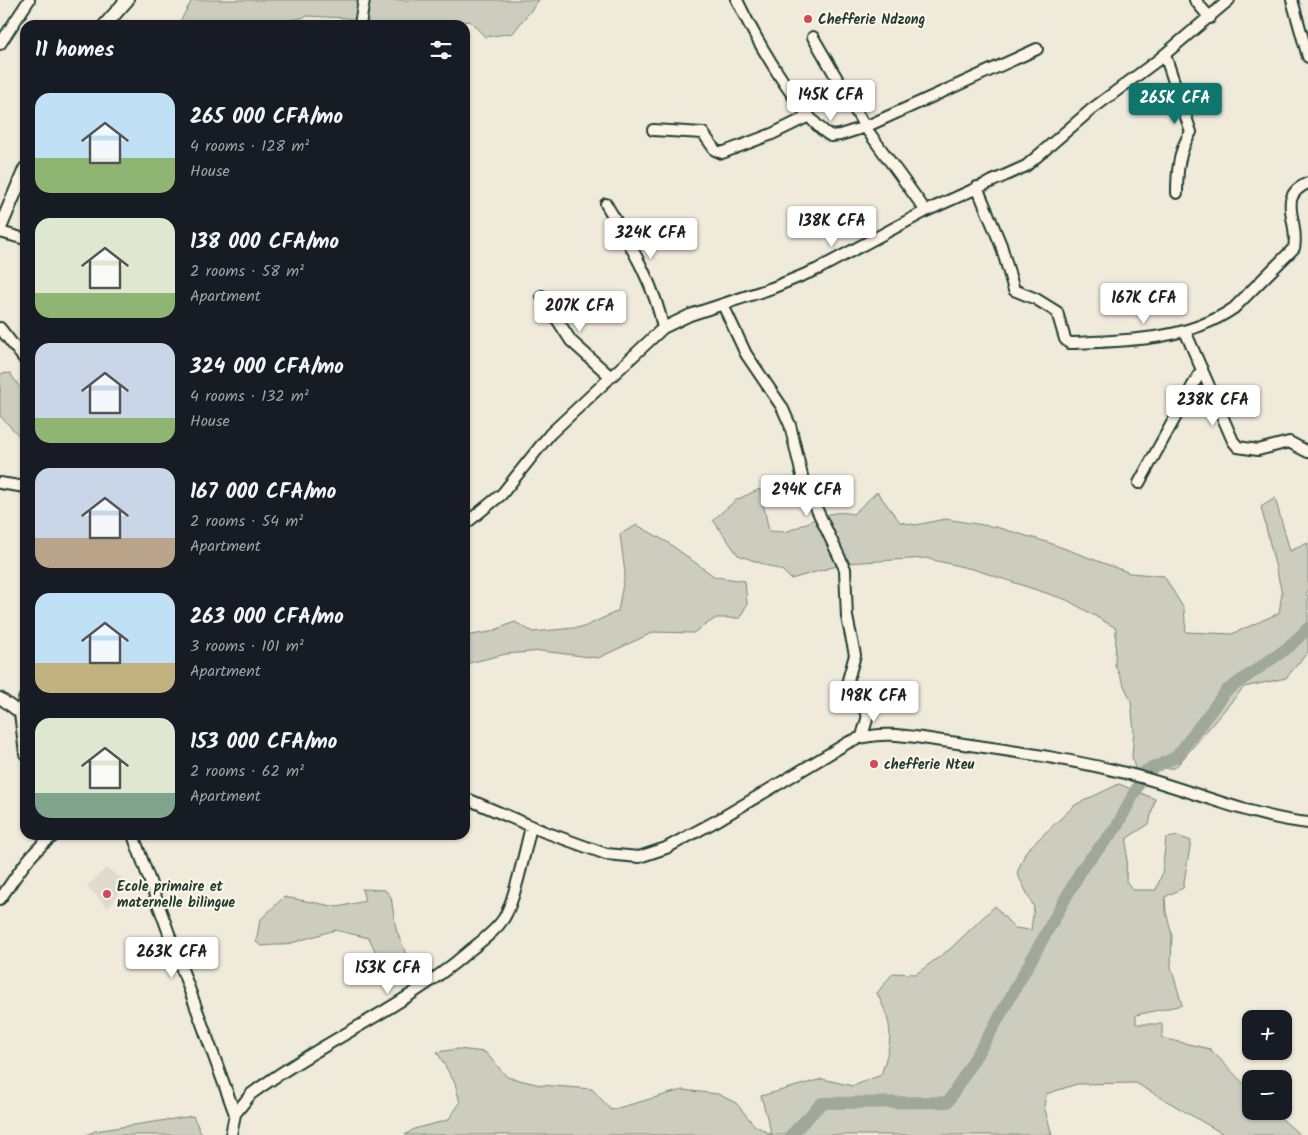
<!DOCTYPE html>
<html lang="en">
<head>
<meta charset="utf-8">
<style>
	body { margin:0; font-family:Kalam,sans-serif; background:#242831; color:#f1f3f6; height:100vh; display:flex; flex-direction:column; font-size:19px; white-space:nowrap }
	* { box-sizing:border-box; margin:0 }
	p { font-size:16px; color:#9ea1a6 }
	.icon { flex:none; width:28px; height:28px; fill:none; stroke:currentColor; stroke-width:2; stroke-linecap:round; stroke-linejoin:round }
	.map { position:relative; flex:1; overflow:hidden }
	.details { position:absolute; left:20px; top:20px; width:450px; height:820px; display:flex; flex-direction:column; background:#171b24; border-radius:15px; box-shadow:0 1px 4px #0004 }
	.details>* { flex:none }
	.tools { position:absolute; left:1242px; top:1010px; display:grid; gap:10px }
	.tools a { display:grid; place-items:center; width:50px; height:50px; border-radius:10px; background:#171b24; box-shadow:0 1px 4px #0004; font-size:25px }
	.price { position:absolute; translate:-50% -42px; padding:0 11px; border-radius:5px; background:#fff; color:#222; font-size:16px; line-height:32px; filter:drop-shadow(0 1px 2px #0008) }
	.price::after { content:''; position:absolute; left:50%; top:30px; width:15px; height:11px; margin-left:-8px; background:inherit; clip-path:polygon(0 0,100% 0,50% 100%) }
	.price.current { background:#0f766e; color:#fff }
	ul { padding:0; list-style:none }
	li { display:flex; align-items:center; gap:15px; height:125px; padding:0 15px }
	li span { display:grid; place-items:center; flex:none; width:140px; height:100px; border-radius:15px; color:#555 }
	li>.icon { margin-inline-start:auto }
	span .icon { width:60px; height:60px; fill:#fffc; stroke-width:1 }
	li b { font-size:21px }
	h2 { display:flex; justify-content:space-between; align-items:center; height:60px; padding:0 15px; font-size:21px }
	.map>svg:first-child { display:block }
	.built { fill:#dedbcc }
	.green { fill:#cccdbf; stroke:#76857a }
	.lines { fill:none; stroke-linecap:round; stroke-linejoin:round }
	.river { stroke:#9fa89a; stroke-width:12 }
	.minor-casing { stroke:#1f3d34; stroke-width:14 }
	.major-casing { stroke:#1f3d34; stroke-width:16 }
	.minor { stroke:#fcf5e5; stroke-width:10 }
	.major { stroke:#fcf5e5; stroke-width:12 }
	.poi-dot { fill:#d1495b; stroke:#fcf5e5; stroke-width:2 }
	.labels { text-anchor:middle; stroke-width:4.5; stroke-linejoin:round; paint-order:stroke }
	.poi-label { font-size:14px; font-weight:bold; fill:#1f3d34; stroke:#fcf5e5; text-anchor:start }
</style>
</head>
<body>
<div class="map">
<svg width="1308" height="1135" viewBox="0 0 1308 1135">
	<rect width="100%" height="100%" fill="#efeada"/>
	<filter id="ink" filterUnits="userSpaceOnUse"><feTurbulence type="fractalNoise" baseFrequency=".02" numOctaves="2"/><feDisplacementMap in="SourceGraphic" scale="10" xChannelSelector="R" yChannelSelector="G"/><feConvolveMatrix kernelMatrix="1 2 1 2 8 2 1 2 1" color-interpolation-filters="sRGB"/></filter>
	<g filter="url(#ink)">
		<path class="built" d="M 106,868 L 128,882 L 108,908 L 87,886 Z"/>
		<path class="green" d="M 192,0 L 539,0 L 513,33 L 485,37 L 470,21 L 436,25 L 379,25 L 347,18 L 308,16 L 275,25 L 178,25 Z
			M 10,373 L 25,395 L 25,442 L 0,416 L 0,374 Z
			M 760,489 L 769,531 C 775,531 783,533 788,531 C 811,523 827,508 853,514 L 877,492 L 900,522 L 916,525 L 945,519 L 996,527 L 1047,542 L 1130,573 L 1164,576 L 1184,609 L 1186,632 L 1232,634 L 1279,613 L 1282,593 L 1261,507 L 1275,498 L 1290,551 L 1308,543 L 1308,590 L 1306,594 L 1308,596 L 1308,652 L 1286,678 L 1244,687 L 1175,768 L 1135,769 L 1132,756 L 1134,731 L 1131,701 L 1115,665 L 1116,628 L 1067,600 L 976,570 L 925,558 L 847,563 L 791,579 L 783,571 L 738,555 L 713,520 L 736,500 Z
			M 637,525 L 667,542 L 715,577 L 745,581 L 747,604 L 740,618 L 716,618 L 693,633 L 654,632 L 598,658 L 542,651 L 506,654 L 465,664 L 465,636 L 490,632 L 515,622 L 533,632 L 584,627 L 618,611 L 625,573 L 620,534 Z
			M 1119,784 L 1155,799 L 1149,824 L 1127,838 L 1126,881 L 1133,890 L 1156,890 L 1162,874 L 1166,838 L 1178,836 L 1191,841 L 1183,888 L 1165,897 L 1166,912 L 1172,935 L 1171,967 L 1182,1005 L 1136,1015 L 1136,1024 L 1162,1024 L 1162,1038 L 1210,1049 L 1251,1091 L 1251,1111 L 1273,1111 L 1300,1135 L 1225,1135 L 1136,1083 L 1077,1084 L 1046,1094 L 1044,1106 L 1052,1135 L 772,1135 L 761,1096 L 822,1079 L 853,1086 L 881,1075 C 893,1038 894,1028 877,993 L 893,973 L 916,974 L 950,949 L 995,906 L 1014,928 L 1031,930 L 1034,907 L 1017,873 L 1026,851 L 1075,805 Z
			M 362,889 L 385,890 L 391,897 L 396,929 L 409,962 L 392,974 L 384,969 L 369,938 L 335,930 L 288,944 L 262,946 L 256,942 L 260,920 L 284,897 L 338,907 L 365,901 Z
			M 458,1049 L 485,1052 L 507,1077 L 540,1085 L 592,1089 L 611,1110 L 682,1090 L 718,1094 L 736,1103 L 754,1125 L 772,1135 L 405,1135 L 414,1129 L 448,1120 L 460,1103 L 455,1083 L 437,1052 Z
			M 193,1116 L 202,1135 L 86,1135 L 95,1131 Z"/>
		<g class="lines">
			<path class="river" d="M 1144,772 L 1176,757 L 1226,691 L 1289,647 L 1308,628
				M 791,1135 L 822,1103 L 948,1102 L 993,1028 L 1083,867 L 1116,828 L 1140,782"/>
			<defs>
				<path id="minor" d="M 737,0 C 752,32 801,120 831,136 L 840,135 L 865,127 L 926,211
					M 1195,0 L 1210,18
					M 1292,0 L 1308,57
					M 360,25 L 364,0
					M 813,37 L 865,127 L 1037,49
					M 0,44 L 29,0
					M 1165,55 L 1191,132 C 1179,150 1177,171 1177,193
					M 653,130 L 703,133 L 715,150 L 722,153 L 772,134 L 809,116
					M 977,187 L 1001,245 L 1014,290 L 1036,299 L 1057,312 L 1065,339 L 1069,343 C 1124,341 1187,341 1234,308 L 1294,248 C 1300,221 1275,197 1308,183
					M 606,204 C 629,243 655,284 663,328
					M 0,232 L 25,239
					M 542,296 L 571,341 L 611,377
					M 723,305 L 746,354 L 782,407 L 790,425 L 803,480 L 845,569 L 847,617 L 855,655 L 848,680 L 868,716 L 862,736
					M 0,328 L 25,360
					M 1185,331 L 1233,441 L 1238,447 L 1258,450 L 1289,442 L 1308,452
					M 0,483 L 25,487
					M 1139,483 L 1202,369
					M 465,524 L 502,494 L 550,434 L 663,328 L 690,315 L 772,288 L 818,269 L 926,211 L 1026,166 L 1092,109 L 1158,60 L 1229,0
					M 0,698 L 20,713 L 25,754
					M 20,713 L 25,697
					M 465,798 L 545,832 L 606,854 L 639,857 L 666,848 L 718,820 L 849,742 C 880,728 917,738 950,742 C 1011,751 1073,759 1133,775 C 1192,790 1247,816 1308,823
					M 133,835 L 235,1114
					M 0,899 C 16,877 31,850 55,835
					M 231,1135 L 235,1114 L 251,1094 C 321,1042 402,1009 468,952 C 480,942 495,932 504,918 C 515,900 525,850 531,827"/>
				<path id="major" d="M 105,25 L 127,0
					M 0,228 L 25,169"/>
			</defs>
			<use href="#minor" class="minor-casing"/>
			<use href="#major" class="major-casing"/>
			<use href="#minor" class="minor"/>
			<use href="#major" class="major"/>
		</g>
	</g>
	<g class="poi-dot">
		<circle cx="808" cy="19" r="5"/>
		<circle cx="874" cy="764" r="5"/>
		<circle cx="107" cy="894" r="5"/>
	</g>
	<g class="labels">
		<g class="poi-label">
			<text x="818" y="24">Chefferie Ndzong</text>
			<text x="884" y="769">chefferie Nteu</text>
			<text x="117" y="891">Ecole primaire et<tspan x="117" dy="16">maternelle bilingue</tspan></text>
		</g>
	</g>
</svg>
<div class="tools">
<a>+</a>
<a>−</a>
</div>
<b class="price" style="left:831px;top:122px">145K CFA</b>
<b class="price current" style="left:1175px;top:125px">265K CFA</b>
<b class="price" style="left:832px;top:248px">138K CFA</b>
<b class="price" style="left:651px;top:260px">324K CFA</b>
<b class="price" style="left:1144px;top:325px">167K CFA</b>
<b class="price" style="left:580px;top:333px">207K CFA</b>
<b class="price" style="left:1213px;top:427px">238K CFA</b>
<b class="price" style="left:807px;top:517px">294K CFA</b>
<b class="price" style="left:874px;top:723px">198K CFA</b>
<b class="price" style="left:172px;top:979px">263K CFA</b>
<b class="price" style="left:388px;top:995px">153K CFA</b>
<section class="details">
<h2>11 homes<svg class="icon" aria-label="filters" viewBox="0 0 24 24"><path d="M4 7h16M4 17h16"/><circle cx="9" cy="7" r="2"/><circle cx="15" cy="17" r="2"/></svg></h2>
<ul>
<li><span style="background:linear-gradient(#bfe0f5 65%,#8fb573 0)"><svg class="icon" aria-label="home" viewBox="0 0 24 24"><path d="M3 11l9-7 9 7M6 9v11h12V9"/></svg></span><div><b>265 000 CFA/mo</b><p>4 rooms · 128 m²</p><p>House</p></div></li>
<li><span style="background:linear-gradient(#dfe7d0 75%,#8fb573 0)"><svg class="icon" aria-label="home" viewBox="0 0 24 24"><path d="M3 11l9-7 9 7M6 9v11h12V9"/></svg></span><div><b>138 000 CFA/mo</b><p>2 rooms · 58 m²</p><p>Apartment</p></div></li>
<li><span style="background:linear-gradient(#c9d6e8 75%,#8fb573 0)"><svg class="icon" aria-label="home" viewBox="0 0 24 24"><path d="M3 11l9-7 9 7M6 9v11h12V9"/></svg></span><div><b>324 000 CFA/mo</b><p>4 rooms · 132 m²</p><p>House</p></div></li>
<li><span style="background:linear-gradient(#c9d6e8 70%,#b9a48a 0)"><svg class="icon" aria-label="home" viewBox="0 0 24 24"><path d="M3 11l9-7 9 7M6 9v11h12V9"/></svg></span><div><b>167 000 CFA/mo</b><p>2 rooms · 54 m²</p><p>Apartment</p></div></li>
<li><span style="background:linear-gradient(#bfe0f5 70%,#c2b280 0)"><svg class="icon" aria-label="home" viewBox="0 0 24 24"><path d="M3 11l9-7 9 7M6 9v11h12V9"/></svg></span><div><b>263 000 CFA/mo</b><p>3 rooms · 101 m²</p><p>Apartment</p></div></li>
<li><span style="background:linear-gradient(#dfe7d0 75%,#7fa58c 0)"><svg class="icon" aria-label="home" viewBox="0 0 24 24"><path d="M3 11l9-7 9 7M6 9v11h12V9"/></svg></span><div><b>153 000 CFA/mo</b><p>2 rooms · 62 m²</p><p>Apartment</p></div></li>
</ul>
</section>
</div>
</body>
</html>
